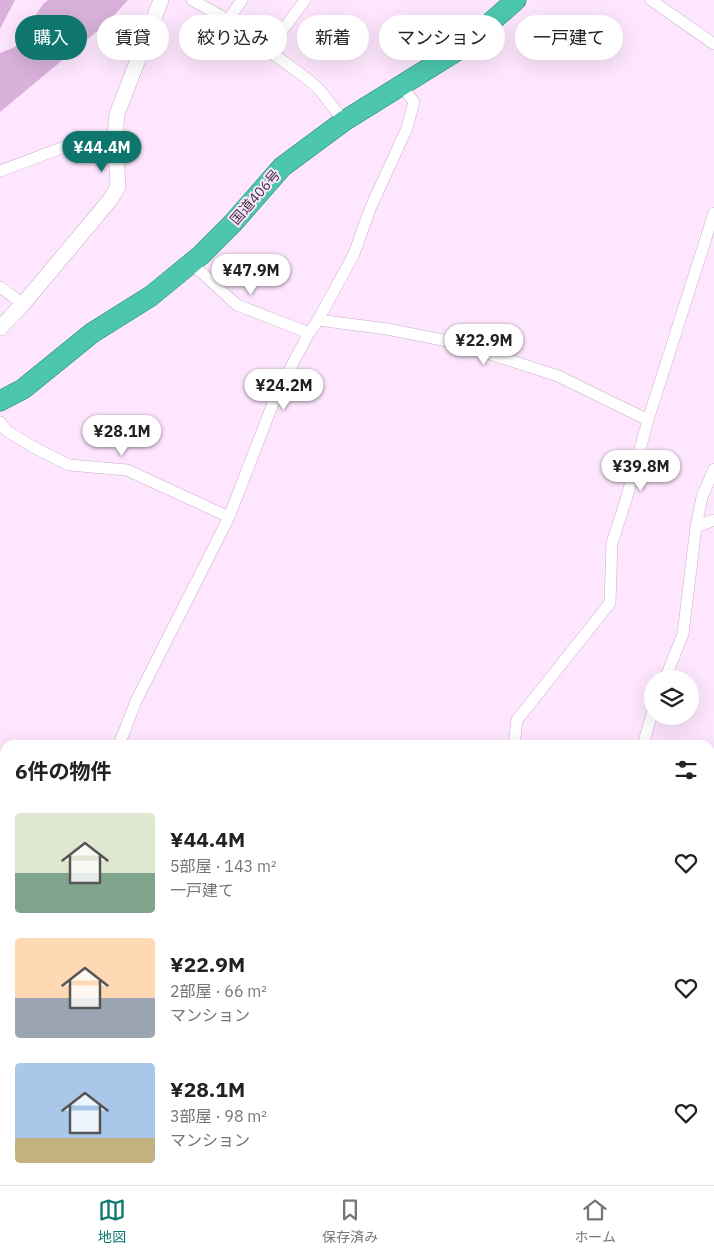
<!DOCTYPE html>
<html lang="ja">
<head>
<meta charset="utf-8">
<style>
	body { margin:0; font-family:"IBM Plex Sans","Noto Sans JP",sans-serif; background:#f2f2f2; color:#222; height:100vh; display:flex; flex-direction:column; font-size:19px; white-space:nowrap }
	* { box-sizing:border-box; margin:0 }
	p { font-size:16px; color:#767676 }
	.icon { flex:none; width:28px; height:28px; fill:none; stroke:currentColor; stroke-width:2; stroke-linecap:round; stroke-linejoin:round }
	.map { position:relative; flex:1; overflow:hidden }
	.side { position:absolute; left:0px; top:740px; width:715px; height:445px; display:flex; flex-direction:column; background:#fff; border-radius:15px 15px 0 0; box-shadow:0 5px 20px #0002 }
	.side>* { flex:none }
	.guide { position:absolute; left:15px; top:15px; width:685px; height:45px; display:flex; gap:10px }
	.controls { position:absolute; left:644px; top:670px; display:grid; gap:10px }
	.controls a { display:grid; place-items:center; width:55px; height:55px; border-radius:50%; background:#fff; box-shadow:0 5px 20px #0002; font-size:25px }
	.price { position:absolute; translate:-50% -42px; padding:0 11px; border-radius:18px; background:#fff; color:#222; font-size:16px; line-height:32px; filter:drop-shadow(0 1px 2px #0008) }
	.price::after { content:''; position:absolute; left:50%; top:30px; width:15px; height:11px; margin-left:-8px; background:inherit; clip-path:polygon(0 0,100% 0,50% 100%) }
	.price.current { background:#0f766e; color:#fff }
	ul { padding:0; list-style:none }
	li { display:flex; align-items:center; gap:15px; height:125px; padding:0 15px }
	li span { display:grid; place-items:center; flex:none; width:140px; height:100px; border-radius:5px; color:#555 }
	li>.icon { margin-inline-start:auto }
	span .icon { width:60px; height:60px; fill:#fffc; stroke-width:1 }
	li b { font-size:21px }
	h2 { display:flex; justify-content:space-between; align-items:center; height:60px; padding:0 15px; font-size:21px }
	.chip { padding:0 18px; border-radius:22px; background:#fff; box-shadow:0 5px 20px #0002; font-size:18px; line-height:45px }
	.chip.current { background:#0f766e; color:#fff }
	.dock { display:flex; justify-content:space-around; align-items:center; height:70px; border-top:1px solid #e0e0e0; background:#fff; font-size:14px; color:#767676 }
	.dock a { display:grid; justify-items:center; gap:2px }
	.dock .current { color:#0f766e }
	.map>svg:first-child { display:block }
	.green { fill:#d9b1db }
	.lines { fill:none; stroke-linecap:round; stroke-linejoin:round }
	.minor-casing { stroke:#c9aeca; stroke-width:12 }
	.tertiary-casing { stroke:#c9aeca; stroke-width:16 }
	.trunk-casing { stroke:#2b8a7b; stroke-width:21 }
	.minor { stroke:#fff; stroke-width:11 }
	.tertiary { stroke:#fff; stroke-width:15 }
	.trunk { stroke:#4cc6ae; stroke-width:20 }
	.labels { text-anchor:middle; stroke-width:4; stroke-linejoin:round; paint-order:stroke }
	.street-label { font-size:14px; fill:#413641; stroke:#fee7fe }
</style>
</head>
<body>
<div class="map">
<svg width="714" height="1185" viewBox="0 0 714 1185">
	<rect width="100%" height="100%" fill="#fee7fe"/>
	<path class="green" d="M 0,0 L 15,0 L 0,29 Z
		M 48,0 L 128,0 L 107,23 L 0,112 L 0,53 L 15,47 L 43,4 Z"/>
	<g class="lines">
		<defs>
			<path id="minor" d="M 192,0 L 219,15 L 305,77 L 318,88 L 344,121
				M 651,0 L 714,44
				M 227,21 L 242,0
				M 268,50 L 305,0
				M 0,171 L 80,141
				M 191,263 L 237,305 L 309,333
				M 0,287 L 23,304
				M 318,320 L 387,329 L 453,342 L 558,376 L 648,420
				M 0,422 L 7,431 L 33,447 L 69,465 L 127,470 L 229,517
				M 696,527 L 714,520
				M 665,679 L 683,634 L 696,527 L 702,497 L 714,469
				M 119,745 L 136,701 L 229,517 L 277,393 L 309,333 L 318,320 L 354,254 L 370,209 L 407,128 L 414,102 L 401,85
				M 514,745 L 517,720 L 610,603 L 612,543 L 625,503 L 648,420 L 714,213
				M 643,745 L 652,714
				M 0,856 L 5,859
				M 0,984 L 5,974
				M 0,1060 L 5,1063
				M 710,1062 L 714,1064
				M 0,1114 L 5,1115
				M 0,1178 L 6,1181 L 15,1180
				M 140,1180 L 140,1185
				M 309,1180 L 310,1185
				M 427,1185 L 429,1180
				M 530,1185 L 530,1180"/>
			<path id="tertiary" d="M 0,328 L 23,304 L 110,200 L 118,187 L 115,136 L 117,114 L 161,0"/>
			<path id="trunk" d="M 0,401 L 23,389 L 92,333 L 151,296 L 201,255 L 233,223 L 282,167 L 344,121 L 463,47 L 516,0"/>
		</defs>
		<use href="#minor" class="minor-casing"/>
		<use href="#tertiary" class="tertiary-casing"/>
		<use href="#trunk" class="trunk-casing"/>
		<use href="#minor" class="minor"/>
		<use href="#tertiary" class="tertiary"/>
		<use href="#trunk" class="trunk"/>
	</g>
	<g class="labels">
		<g class="street-label">
			<text transform="translate(255 197) rotate(-49)" y="5">国道406号</text>
		</g>
	</g>
</svg>
<div class="controls">
<a><svg class="icon" aria-label="layers" viewBox="0 0 24 24"><path d="M12 4l9 5-9 5-9-5zM3 14l9 5 9-5"/></svg></a>
</div>
<b class="price current" style="left:102px;top:173px">¥44.4M</b>
<b class="price" style="left:251px;top:296px">¥47.9M</b>
<b class="price" style="left:484px;top:366px">¥22.9M</b>
<b class="price" style="left:284px;top:411px">¥24.2M</b>
<b class="price" style="left:122px;top:457px">¥28.1M</b>
<b class="price" style="left:641px;top:492px">¥39.8M</b>
<div class="guide">
<a class="chip current">購入</a>
<a class="chip">賃貸</a>
<a class="chip">絞り込み</a>
<a class="chip">新着</a>
<a class="chip">マンション</a>
<a class="chip">一戸建て</a>
</div>
<section class="side">
<h2>6件の物件<svg class="icon" aria-label="filters" viewBox="0 0 24 24"><path d="M4 7h16M4 17h16"/><circle cx="9" cy="7" r="2"/><circle cx="15" cy="17" r="2"/></svg></h2>
<ul>
<li><span style="background:linear-gradient(#dfe7d0 60%,#7fa58c 0)"><svg class="icon" aria-label="home" viewBox="0 0 24 24"><path d="M3 11l9-7 9 7M6 9v11h12V9"/></svg></span><div><b>¥44.4M</b><p>5部屋 · 143 m²</p><p>一戸建て</p></div><svg class="icon" aria-label="heart" viewBox="0 0 24 24"><path d="M12 20l-8-8c-3-5 5-10 8-4 3-6 11-1 8 4z"/></svg></li>
<li><span style="background:linear-gradient(#ffd9b3 60%,#9aa5b1 0)"><svg class="icon" aria-label="home" viewBox="0 0 24 24"><path d="M3 11l9-7 9 7M6 9v11h12V9"/></svg></span><div><b>¥22.9M</b><p>2部屋 · 66 m²</p><p>マンション</p></div><svg class="icon" aria-label="heart" viewBox="0 0 24 24"><path d="M12 20l-8-8c-3-5 5-10 8-4 3-6 11-1 8 4z"/></svg></li>
<li><span style="background:linear-gradient(#a9c7e8 75%,#c2b280 0)"><svg class="icon" aria-label="home" viewBox="0 0 24 24"><path d="M3 11l9-7 9 7M6 9v11h12V9"/></svg></span><div><b>¥28.1M</b><p>3部屋 · 98 m²</p><p>マンション</p></div><svg class="icon" aria-label="heart" viewBox="0 0 24 24"><path d="M12 20l-8-8c-3-5 5-10 8-4 3-6 11-1 8 4z"/></svg></li>
</ul>
</section>
</div>
<nav class="dock">
<a class="current"><svg class="icon" aria-label="map" viewBox="0 0 24 24"><path d="M3 6l6-2 6 2 6-2v14l-6 2-6-2-6 2zM9 4v14M15 6v14"/></svg>地図</a>
<a><svg class="icon" aria-label="saved" viewBox="0 0 24 24"><path d="M7 4h10v16l-5-4-5 4z"/></svg>保存済み</a>
<a><svg class="icon" aria-label="home" viewBox="0 0 24 24"><path d="M3 11l9-7 9 7M6 9v11h12V9"/></svg>ホーム</a>
</nav>
</body>
</html>
